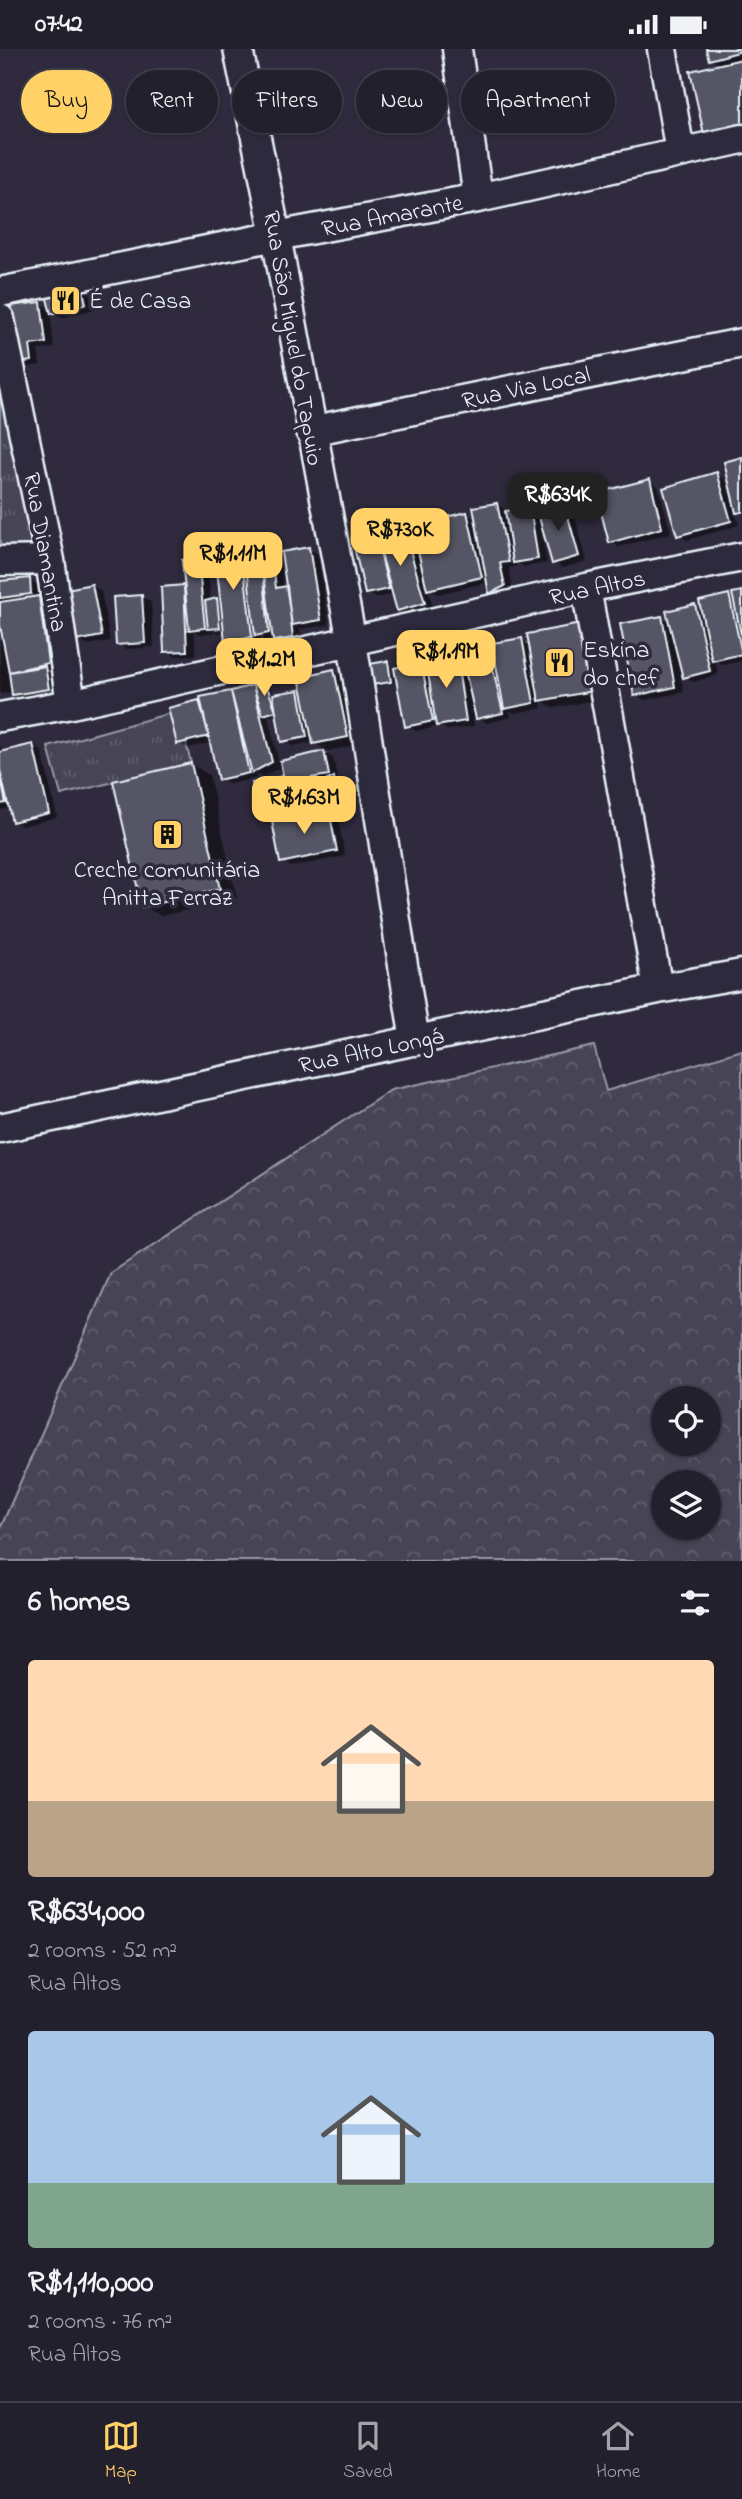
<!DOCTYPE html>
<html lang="en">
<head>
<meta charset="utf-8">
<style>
	body { margin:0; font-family:"Indie Flower",sans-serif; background:#2b2836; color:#f1f3f6; height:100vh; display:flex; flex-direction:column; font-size:26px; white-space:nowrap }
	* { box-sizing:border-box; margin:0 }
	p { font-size:23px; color:#a3a3aa }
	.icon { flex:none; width:38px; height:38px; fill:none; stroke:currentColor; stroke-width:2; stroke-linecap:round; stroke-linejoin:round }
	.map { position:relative; height:1512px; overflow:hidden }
	.sheet { display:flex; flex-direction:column; background:#23202e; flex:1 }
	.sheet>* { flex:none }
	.top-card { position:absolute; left:21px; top:21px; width:700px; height:63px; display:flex; gap:14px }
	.tools { position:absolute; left:651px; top:1337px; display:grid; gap:14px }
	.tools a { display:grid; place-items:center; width:70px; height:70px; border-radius:50%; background:#23202e; box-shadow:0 2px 5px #0004,0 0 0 2px #403e4a; font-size:35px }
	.price { position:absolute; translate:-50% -60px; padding:0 16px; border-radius:14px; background:#ffd166; color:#111; font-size:23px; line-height:46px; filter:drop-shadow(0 2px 4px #0008) }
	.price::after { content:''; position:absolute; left:50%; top:42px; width:21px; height:16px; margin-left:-10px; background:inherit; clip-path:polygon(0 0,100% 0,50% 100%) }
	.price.current { background:#222; color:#fff }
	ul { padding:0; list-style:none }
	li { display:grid; align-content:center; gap:14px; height:371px; padding:0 28px }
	li span { display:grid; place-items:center; height:217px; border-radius:7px; color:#555 }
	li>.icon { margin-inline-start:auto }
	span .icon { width:126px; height:126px; fill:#fffc; stroke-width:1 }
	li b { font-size:30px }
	h2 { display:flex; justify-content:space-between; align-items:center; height:84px; padding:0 28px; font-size:30px }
	.chip { padding:0 24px; border-radius:32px; background:#23202e; box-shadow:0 2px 5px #0004,0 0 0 2px #403e4a; font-size:24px; line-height:63px }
	.chip.current { background:#ffd166; color:#111 }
	.status { display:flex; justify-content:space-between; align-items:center; height:49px; padding:0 35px; background:#23202e; direction:ltr }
	.status svg { height:19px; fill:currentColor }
	.tab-bar { display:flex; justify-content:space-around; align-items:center; height:98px; border-top:2px solid #403e4a; background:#23202e; font-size:19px; color:#a3a3aa }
	.tab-bar a { display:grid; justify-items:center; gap:4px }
	.tab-bar .current { color:#ffd166 }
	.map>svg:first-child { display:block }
	.grass { fill:url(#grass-tufts); stroke:#979aa6; stroke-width:2 }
	.forest { fill:url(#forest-crowns); stroke:#979aa6; stroke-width:2; fill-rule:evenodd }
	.shadow { fill:#0007 }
	.building { fill:#575565; stroke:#e8f1f8; stroke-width:2 }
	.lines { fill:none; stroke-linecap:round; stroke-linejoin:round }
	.minor-casing { stroke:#e8f1f8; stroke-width:33 }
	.minor { stroke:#2f2a3d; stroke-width:28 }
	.labels { text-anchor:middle; stroke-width:7; stroke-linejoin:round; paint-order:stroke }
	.street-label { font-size:24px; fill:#e8f1f8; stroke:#2f2a3d }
	.poi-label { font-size:24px; fill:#e8f1f8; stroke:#2f2a3d; text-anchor:start }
</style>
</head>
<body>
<div class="status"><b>07:42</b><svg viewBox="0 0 49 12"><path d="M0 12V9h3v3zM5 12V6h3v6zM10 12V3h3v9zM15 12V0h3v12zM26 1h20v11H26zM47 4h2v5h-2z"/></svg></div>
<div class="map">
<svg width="742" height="1512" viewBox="0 0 742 1512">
	<defs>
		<pattern id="grass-tufts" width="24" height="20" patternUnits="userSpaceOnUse" patternTransform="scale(1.75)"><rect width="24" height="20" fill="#464455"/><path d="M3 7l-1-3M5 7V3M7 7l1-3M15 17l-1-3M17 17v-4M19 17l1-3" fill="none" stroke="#615f6e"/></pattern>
		<pattern id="forest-crowns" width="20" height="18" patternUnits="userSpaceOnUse" patternTransform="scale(1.75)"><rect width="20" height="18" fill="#464455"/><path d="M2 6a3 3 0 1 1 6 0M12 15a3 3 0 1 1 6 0" fill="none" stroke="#615f6e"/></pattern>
	</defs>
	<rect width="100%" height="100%" fill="#2f2a3d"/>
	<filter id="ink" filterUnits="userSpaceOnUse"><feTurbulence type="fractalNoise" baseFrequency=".0143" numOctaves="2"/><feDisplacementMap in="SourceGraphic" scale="14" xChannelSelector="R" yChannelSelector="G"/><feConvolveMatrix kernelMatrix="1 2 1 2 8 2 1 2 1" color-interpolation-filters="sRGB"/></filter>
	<g filter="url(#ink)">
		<path class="grass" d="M 0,306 L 36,502 L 0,503 Z
			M 178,662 L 191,714 L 61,746 L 48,698 Z"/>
		<path class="forest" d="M 594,997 L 606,1042 L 742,1001 L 742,1512 L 0,1512 L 0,1480 L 111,1224 L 391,1041 ZM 663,1349 L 709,1349 L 709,1395 L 663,1395 ZM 663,1433 L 709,1433 L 709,1479 L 663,1479 Z"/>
		<path class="shadow" d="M 708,0 L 742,0 L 742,83 L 722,16 L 710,10 Z
			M 81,239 L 90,244 L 95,260 L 61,269 L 50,262 L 54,299 L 38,301 L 40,316 L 28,318 L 19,313 L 41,255 L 52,261 Z
			M 742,410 L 742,466 L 734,461 L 739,476 L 687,491 L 678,486 L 717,425 L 725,430 L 732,453 L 735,452 Z
			M 649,432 L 658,437 L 671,484 L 619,498 L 610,492 Z
			M 497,455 L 506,461 L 507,464 L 530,460 L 541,466 L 564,455 L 573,460 L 587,512 L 563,519 L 554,514 L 543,474 L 540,475 L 547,514 L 524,518 L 516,513 L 517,517 L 509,519 L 513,542 L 499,549 L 491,544 L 489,533 L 438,545 L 428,540 L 433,558 L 407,566 L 398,561 L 394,545 L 376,549 L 367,544 L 354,490 L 403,478 L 416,485 L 466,465 L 477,471 Z
			M 236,493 L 245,498 L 246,511 L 261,509 L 271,516 L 273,515 L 282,520 L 284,539 L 289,539 L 309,500 L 318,505 L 329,576 L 300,580 L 302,593 L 284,596 L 274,589 L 266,591 L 260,587 L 260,593 L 236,596 L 227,591 L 226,583 L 218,584 L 213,581 L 214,584 L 200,585 L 194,582 L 196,606 L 175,607 L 166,602 L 162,539 L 186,538 L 198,511 L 207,517 L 211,553 L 217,551 L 223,554 Z
			M 30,531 L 39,536 L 40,549 L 48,554 L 56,618 L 48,620 L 54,624 L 57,644 L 23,650 L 13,643 L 0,645 L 0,591 L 5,594 L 0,573 L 0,533 Z
			M 92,537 L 101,542 L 110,592 L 87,596 L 78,591 Z
			M 742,543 L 742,612 L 723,616 L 715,611 L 718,626 L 693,633 L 680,625 L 684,643 L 644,651 L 635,645 L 662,569 L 671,574 L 694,557 L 703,562 L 729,547 L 735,551 Z
			M 142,548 L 151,553 L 154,598 L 126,600 L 117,595 Z
			M 522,591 L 606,649 L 554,659 L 541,651 L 542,659 L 514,664 L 509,661 L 511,668 L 487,674 L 478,669 L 473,646 L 470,646 L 474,677 L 447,681 L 440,677 L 416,682 L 407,677 L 421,615 L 430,620 L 456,607 L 465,612 L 487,600 L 496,605 Z
			M 387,614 L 391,616 L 394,634 L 378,637 L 374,635 Z
			M 334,622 L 347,630 L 361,695 L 328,702 L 313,693 L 292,697 L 283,692 L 278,664 L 268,668 L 279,714 L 324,704 L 333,709 L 338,732 L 343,735 L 347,760 L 330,763 L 338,768 L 345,807 L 291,818 L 282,812 L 326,763 L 318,758 L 317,752 L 268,763 L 259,758 L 285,728 L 283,717 L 262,728 L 256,724 L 257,729 L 229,735 L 220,730 L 212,693 L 188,699 L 179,694 L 170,660 L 265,634 L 269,636 L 273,647 L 299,642 L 305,646 Z
			M 0,696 L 3,704 L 33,697 L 42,702 L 57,768 L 22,777 L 13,771 L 10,759 L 0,761 Z
			M 191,715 L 209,726 L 237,849 L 161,867 L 144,857 Z"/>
		<path class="building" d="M 706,0 L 742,0 L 742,2 L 709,11 Z
			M 742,10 L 742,76 L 704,85 L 690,22 Z
			M 82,237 L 86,255 L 51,265 L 46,246 Z
			M 41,253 L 46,294 L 30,296 L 32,312 L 18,314 L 10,257 Z
			M 742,408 L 742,463 L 736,464 L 724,413 Z
			M 717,423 L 731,472 L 677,487 L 663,439 Z
			M 650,430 L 662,479 L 609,494 L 596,444 Z
			M 564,453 L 579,507 L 552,515 L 537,461 Z
			M 497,454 L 509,513 L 500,514 L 505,537 L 489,545 L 473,458 Z
			M 530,458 L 538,510 L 513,514 L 505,462 Z
			M 467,463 L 482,528 L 427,541 L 412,476 Z
			M 403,476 L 425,554 L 397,562 L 375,483 Z
			M 375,483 L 389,540 L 365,545 L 352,489 Z
			M 236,491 L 238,512 L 243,510 L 252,588 L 225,592 L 214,494 Z
			M 309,498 L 321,571 L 292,576 L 281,503 Z
			M 262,507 L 269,584 L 255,587 L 246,509 Z
			M 198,510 L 205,579 L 189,581 L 182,511 Z
			M 273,513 L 276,539 L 287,537 L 293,589 L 273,592 L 263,518 Z
			M 30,529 L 31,545 L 0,549 L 0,532 Z
			M 92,535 L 102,587 L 76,592 L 67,540 Z
			M 184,536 L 187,602 L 164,603 L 161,538 Z
			M 742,542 L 742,590 L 732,544 Z
			M 729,545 L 742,605 L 712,612 L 699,552 Z
			M 142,546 L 145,594 L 116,596 L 113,548 Z
			M 39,547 L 48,614 L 9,623 L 0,576 L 0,553 Z
			M 217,549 L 220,579 L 208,580 L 205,552 Z
			M 695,555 L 710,622 L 683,629 L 666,562 Z
			M 662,567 L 675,638 L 634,647 L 620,575 Z
			M 581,575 L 593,642 L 539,652 L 527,585 Z
			M 522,589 L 534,654 L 504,660 L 492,594 Z
			M 488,598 L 503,664 L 476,670 L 461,604 Z
			M 456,605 L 466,672 L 436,677 L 426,610 Z
			M 388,612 L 391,633 L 372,636 L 369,615 Z
			M 421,613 L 433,672 L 405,678 L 394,619 Z
			M 45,617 L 49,640 L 12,646 L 9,623 Z
			M 334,620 L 348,688 L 313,695 L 299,628 Z
			M 265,632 L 276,662 L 263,666 L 253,636 Z
			M 253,636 L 272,713 L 252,724 L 231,642 Z
			M 299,641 L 307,688 L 281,693 L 273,645 Z
			M 231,642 L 249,724 L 218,731 L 200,648 Z
			M 199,651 L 209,687 L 177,695 L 168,659 Z
			M 33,695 L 49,764 L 12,773 L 0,721 L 0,703 Z
			M 324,702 L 329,726 L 311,729 L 313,738 L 304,739 L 306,748 L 258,759 L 252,734 L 283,727 L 280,712 Z
			M 191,714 L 220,840 L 142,858 L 113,732 Z
			M 0,726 L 6,754 L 0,755 Z
			M 334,728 L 339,756 L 316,760 L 313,738 Z
			M 329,761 L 337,802 L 280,814 L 272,772 Z"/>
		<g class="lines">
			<defs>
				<path id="minor" d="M 238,0 L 276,187 L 352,593 L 415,992
					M 457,0 L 478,149
					M 662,0 L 680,103
					M 0,243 L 276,187 L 478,149 L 742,90
					M 0,270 L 50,511 L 71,655
					M 310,382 L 742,294
					M 0,512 L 50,511
					M 586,539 L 658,940
					M 0,668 L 71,655 L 586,539 L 742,508
					M 0,1079 L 658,940 L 742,925"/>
			</defs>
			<use href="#minor" class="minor-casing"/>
			<use href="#minor" class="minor"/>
		</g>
	</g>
	<defs>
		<symbol id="restaurant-square" viewBox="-11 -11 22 22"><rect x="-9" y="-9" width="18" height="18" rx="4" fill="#ffd166" stroke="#2f2a3d"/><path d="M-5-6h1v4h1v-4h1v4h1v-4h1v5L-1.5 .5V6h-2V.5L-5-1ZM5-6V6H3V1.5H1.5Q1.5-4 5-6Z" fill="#111"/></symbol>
		<symbol id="building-square" viewBox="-11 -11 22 22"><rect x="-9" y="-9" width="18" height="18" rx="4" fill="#ffd166" stroke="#2f2a3d"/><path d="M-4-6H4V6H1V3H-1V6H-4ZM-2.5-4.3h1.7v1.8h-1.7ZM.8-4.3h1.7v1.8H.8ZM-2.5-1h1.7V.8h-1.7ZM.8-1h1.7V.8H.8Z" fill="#111"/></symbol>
	</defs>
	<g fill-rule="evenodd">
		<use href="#restaurant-square" x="48" y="234" width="35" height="35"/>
		<use href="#restaurant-square" x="542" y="596" width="35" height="35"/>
		<use href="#building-square" x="150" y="768" width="35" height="35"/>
	</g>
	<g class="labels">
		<g class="street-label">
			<text transform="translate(392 166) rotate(-11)" y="8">Rua Amarante</text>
			<text transform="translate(294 289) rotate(80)" y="8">Rua São Miguel do Tapuio</text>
			<text transform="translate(526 338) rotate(-12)" y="8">Rua Via Local</text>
			<text transform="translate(46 503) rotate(80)" y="8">Rua Diamantina</text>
			<text transform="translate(597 538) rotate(-12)" y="8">Rua Altos</text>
			<text transform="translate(371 1001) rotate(-12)" y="8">Rua Alto Longá</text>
		</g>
		<g class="poi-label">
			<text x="89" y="259">É de Casa</text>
			<text x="583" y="608">Eskina<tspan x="583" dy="28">do chef</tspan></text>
			<text x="167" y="828" text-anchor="middle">Creche comunitária<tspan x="167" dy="28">Anitta Ferraz</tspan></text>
		</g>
	</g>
</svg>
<div class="tools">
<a><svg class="icon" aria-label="locate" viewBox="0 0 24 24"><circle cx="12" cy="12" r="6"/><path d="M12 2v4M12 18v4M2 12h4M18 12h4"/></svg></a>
<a><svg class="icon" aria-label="layers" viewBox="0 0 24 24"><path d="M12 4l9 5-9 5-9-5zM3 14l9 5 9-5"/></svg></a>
</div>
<b class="price current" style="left:558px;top:484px">R$634K</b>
<b class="price" style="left:400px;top:519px">R$730K</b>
<b class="price" style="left:233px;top:543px">R$1.11M</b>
<b class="price" style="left:446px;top:641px">R$1.19M</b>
<b class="price" style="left:264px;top:649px">R$1.2M</b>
<b class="price" style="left:304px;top:787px">R$1.63M</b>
<div class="top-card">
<a class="chip current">Buy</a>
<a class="chip">Rent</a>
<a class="chip">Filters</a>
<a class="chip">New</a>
<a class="chip">Apartment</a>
</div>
</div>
<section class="sheet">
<h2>6 homes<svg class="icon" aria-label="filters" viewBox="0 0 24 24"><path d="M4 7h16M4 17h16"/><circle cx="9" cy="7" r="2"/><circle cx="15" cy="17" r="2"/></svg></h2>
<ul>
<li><span style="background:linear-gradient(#ffd9b3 65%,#b9a48a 0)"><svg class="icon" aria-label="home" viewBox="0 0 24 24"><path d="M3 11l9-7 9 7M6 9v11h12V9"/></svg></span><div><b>R$634,000</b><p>2 rooms · 52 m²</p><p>Rua Altos</p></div></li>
<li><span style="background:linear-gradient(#a9c7e8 70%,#7fa58c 0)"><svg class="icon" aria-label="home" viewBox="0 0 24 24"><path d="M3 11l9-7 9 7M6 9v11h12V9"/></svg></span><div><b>R$1,110,000</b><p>2 rooms · 76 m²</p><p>Rua Altos</p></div></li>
</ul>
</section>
<nav class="tab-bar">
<a class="current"><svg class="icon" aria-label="map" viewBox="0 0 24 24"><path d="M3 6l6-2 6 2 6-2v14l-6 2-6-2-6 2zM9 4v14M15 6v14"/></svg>Map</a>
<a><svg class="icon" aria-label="saved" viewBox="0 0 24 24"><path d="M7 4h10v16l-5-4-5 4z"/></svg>Saved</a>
<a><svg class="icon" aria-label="home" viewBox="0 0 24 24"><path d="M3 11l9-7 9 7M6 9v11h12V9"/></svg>Home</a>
</nav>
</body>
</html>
